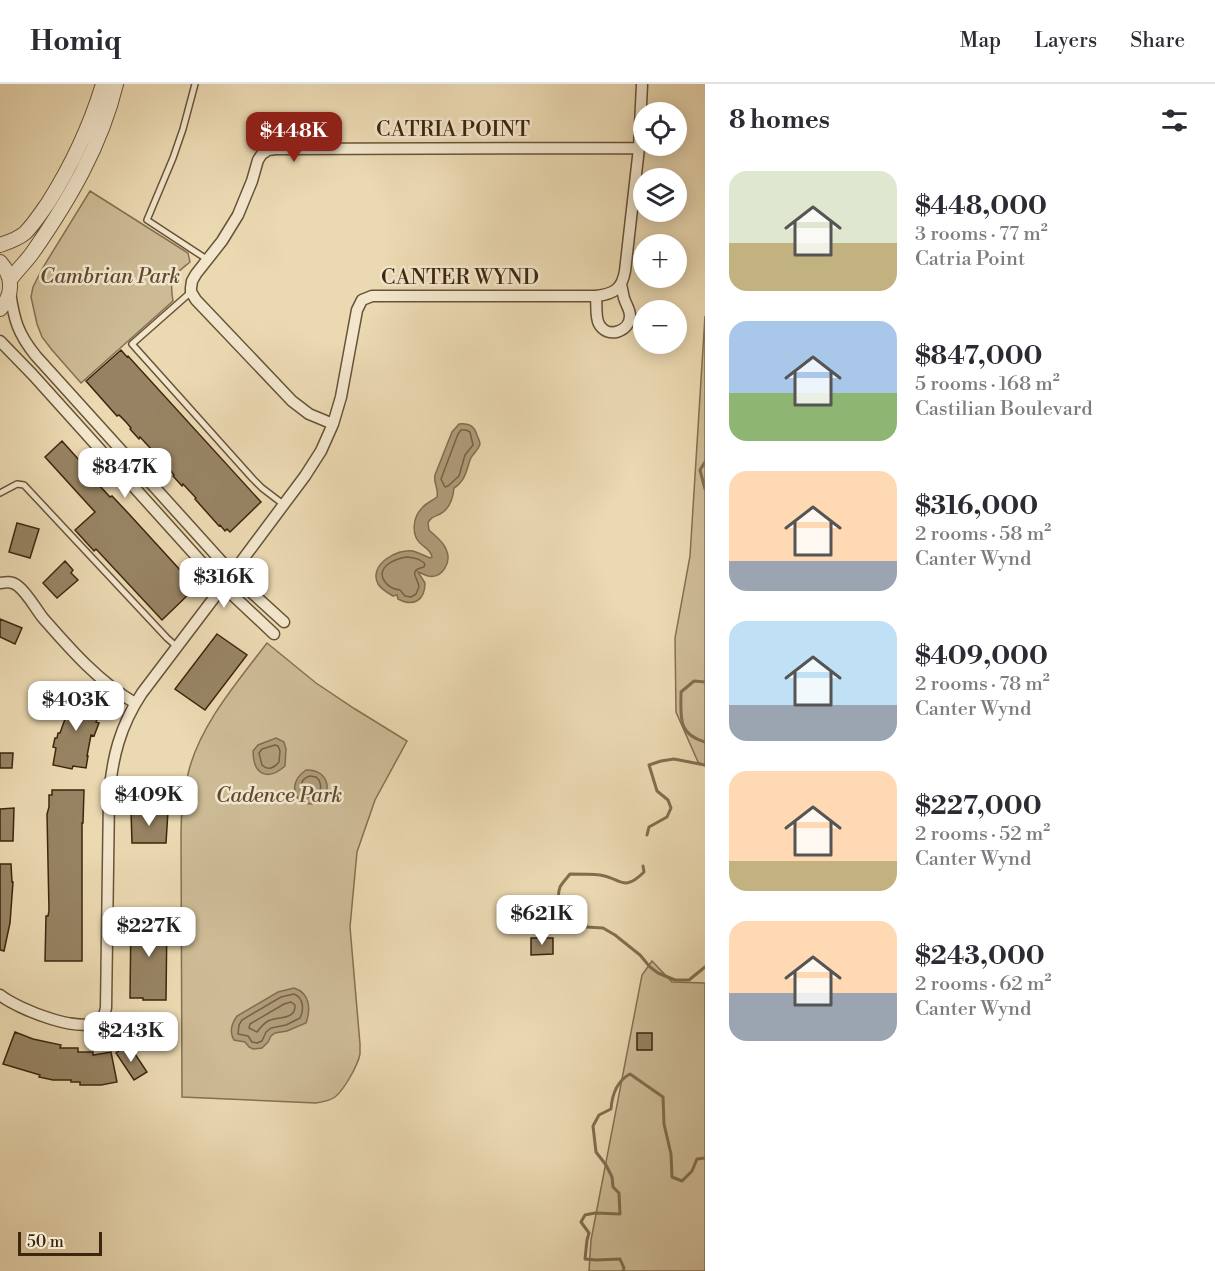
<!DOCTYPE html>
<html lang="en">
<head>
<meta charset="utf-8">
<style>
	body { margin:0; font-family:"Libre Bodoni",serif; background:#f2f2f3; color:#2b2b33; height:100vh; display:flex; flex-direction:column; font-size:22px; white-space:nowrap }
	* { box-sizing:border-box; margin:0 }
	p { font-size:20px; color:#7c7c81 }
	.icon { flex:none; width:33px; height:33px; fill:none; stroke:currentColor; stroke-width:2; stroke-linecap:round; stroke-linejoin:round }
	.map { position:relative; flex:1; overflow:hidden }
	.sheet { display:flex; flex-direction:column; background:#fff; width:510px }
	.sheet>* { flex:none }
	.controls { position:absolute; left:633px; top:18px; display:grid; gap:12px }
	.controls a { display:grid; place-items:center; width:54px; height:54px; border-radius:50%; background:#fff; box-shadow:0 3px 15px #0003; font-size:30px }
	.scale { position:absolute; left:18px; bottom:15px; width:84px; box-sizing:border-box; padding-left:6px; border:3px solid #3d260e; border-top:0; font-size:16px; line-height:21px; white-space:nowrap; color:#3d260e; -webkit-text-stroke:4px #f2e6cd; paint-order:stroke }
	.price { position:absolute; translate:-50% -51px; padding:0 14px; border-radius:12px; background:#fff; color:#222; font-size:20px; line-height:39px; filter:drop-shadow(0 2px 3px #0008) }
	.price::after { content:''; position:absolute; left:50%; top:36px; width:18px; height:14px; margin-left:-9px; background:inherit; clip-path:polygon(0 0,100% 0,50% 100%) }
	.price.active { background:#8f2418; color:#fff }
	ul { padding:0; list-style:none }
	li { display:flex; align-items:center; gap:18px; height:150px; padding:0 24px }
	li span { display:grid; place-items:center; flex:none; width:168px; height:120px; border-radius:18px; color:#555 }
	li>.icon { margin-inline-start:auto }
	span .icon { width:72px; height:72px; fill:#fffc; stroke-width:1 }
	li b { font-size:26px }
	h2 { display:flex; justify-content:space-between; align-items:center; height:72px; padding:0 24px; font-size:26px }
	header { display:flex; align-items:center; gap:36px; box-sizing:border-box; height:84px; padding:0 30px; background:#fff; border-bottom:2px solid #e1e1e2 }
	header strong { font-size:28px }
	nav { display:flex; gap:33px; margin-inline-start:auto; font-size:21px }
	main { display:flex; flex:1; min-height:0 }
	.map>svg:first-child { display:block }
	.green { fill:#cdbb96; stroke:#857052; stroke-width:1.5 }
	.water { fill:#b09c7a; stroke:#826d4f; stroke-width:1.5 }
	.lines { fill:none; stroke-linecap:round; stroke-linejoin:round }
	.shore { stroke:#766144; stroke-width:1.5 }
	.stream { stroke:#826d4f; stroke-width:3 }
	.building { fill:#978363; stroke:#3d260e; stroke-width:1.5 }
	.service-casing { stroke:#685337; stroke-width:8 }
	.minor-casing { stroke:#685337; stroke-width:13 }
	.tertiary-casing { stroke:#685337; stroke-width:16 }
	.service { stroke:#f2e6cd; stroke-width:5 }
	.minor { stroke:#f2e6cd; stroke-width:10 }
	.tertiary { stroke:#f2e6cd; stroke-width:14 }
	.labels { text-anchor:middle; stroke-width:5; stroke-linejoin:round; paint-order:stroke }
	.street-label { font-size:21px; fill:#3d260e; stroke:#f2e6cd }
	.park-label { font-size:21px; font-style:italic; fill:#614b30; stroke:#f2e6cd }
</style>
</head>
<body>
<header>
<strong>Homiq</strong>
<nav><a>Map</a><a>Layers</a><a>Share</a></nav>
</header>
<main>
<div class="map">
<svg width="705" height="1187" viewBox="0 0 705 1187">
	<rect width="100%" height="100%" fill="#ebd9b2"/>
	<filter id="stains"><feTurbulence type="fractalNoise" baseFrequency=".00333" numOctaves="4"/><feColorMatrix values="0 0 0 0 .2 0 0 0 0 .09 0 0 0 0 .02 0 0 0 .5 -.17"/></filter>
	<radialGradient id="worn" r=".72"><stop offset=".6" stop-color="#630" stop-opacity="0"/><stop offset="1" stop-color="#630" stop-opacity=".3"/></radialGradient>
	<path class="green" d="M 90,107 L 188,169 L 190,178 C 172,193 169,193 173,217 L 81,299 L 52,266 L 42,253 L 37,240 L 31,213 L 33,203 L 42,185 Z
		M 705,232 L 705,682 L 698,678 L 676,628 L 675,554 L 690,472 Z
		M 267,559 L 316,599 L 355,625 L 407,657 L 375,716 L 357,768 L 350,843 L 360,960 C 360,963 360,966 360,970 C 358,981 344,1006 335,1013 C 329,1017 323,1018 316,1019 L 182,1013 L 181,750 C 181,729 183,710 188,690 C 199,642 238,597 267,559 Z
		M 652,877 L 672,898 L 705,899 L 705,1187 L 589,1187 L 591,1156 L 642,891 Z"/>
	<path class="water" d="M 459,340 C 468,339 474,341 477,351 C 478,354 480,357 480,360 C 479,366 472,370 470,376 C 466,388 465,397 454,404 C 453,414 450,425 440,430 C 434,433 431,433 428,439 L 429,446 C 435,452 443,457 446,465 C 452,477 443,495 428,492 C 424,491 422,489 418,488 L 425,499 C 425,517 413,523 398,515 L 397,511 L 393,512 C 388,509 381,505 378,500 C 368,481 397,464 413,467 C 419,469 425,472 430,474 L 432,473 C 431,466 425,464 420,459 C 411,450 413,433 422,424 C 426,419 432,417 437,413 C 439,404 433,399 435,391 L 452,348 Z
		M 276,654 L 284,658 L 286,665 L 285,682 C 267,698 253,690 253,667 L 258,661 Z
		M 306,686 C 331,685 333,712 316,719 C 311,721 306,719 301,719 C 291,707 293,695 306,686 Z
		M 294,904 C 310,909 311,925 306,939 L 287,947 L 275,949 L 271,952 L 268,958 L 262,964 L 253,965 L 249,963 L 245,958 L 234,956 C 229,948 232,939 237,932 L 278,908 Z"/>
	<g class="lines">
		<path class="shore" d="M 461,346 L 466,346 L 470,348 L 473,361 L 465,371 L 459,392 L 448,402 L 445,403 L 441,395 L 458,350 Z
			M 406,473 C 412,473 421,475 425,480 L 424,483 C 407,487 418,493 419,503 L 416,510 L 411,513 L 405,512 L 400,506 C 388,505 375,492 387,481 C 392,477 400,474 406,473 Z
			M 275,661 L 278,662 L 280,667 L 279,678 C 274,684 268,687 262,681 L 259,669 L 262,665 Z
			M 310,692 L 316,693 L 319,696 C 322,703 321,709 314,713 L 304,713 L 301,709 C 300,701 301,694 310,692 Z
			M 294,910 C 304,914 304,926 300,934 L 286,941 L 271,944 L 266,948 L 262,957 L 257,959 L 252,958 L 248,952 L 238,950 L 239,941 L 242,936 L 281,913 Z
			M 291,918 L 295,921 C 296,937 277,932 268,937 C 263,940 260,944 257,948 L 249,944 L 250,940 L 284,920 Z"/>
		<path class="stream" d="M 705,378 L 700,386 L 705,405
			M 705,598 L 694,597 L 681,608 C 681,633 677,650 705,658
			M 647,751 L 649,743 L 667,733 L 671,724 L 668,716 L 657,707 L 649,681 L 661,677 L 674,675 L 705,681
			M 643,782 L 644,788 C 623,809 621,794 600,791 C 590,790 580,790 570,790 C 567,794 562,799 560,803 C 555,817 562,831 569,842 L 603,844 L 615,851 L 640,871 L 650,883 L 658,889 L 675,896 L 689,896 L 705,883
			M 623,1187 L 624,1184 L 620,1175 L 596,1176 L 585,1175 L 587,1156 L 589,1149 L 581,1138 L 585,1131 L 595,1129 L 620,1130 L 619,1109 L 613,1103 L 612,1093 L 606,1081 L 596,1068 L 593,1042 L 599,1031 L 611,1025 C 612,1012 617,997 630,990 L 663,1013 L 664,1040 L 671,1070 L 672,1093 L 682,1097 L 692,1087 L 697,1075 L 705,1074"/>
	</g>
	<path class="building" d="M 121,266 L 127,273 L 128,272 L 261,418 L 230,448 L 227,445 L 225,447 L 220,441 L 219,442 L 195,415 L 196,414 L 183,400 L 182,402 L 173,392 L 174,391 L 163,377 L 161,379 L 151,369 L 153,367 L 140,353 L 139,355 L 130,345 L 131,344 L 126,338 L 119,331 L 117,332 L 86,297 Z
		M 62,357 L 88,386 L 87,388 L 110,413 L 112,412 L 129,430 L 191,498 L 186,502 L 191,508 L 162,536 L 96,465 L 94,467 L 75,446 L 95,428 L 45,373 Z
		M 17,439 L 39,445 L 30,474 L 9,468 Z
		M 65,477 L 73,486 L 71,489 L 78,496 L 57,514 L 43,499 Z
		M 0,535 L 22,544 L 15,560 L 0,553 Z
		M 217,550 L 247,571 L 205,626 L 175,605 Z
		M 68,607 L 91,615 L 90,618 L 102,623 L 96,638 L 99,639 L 94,652 L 91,651 L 87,672 L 88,672 L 86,684 L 73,682 L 72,685 L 53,681 L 56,664 L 53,663 L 55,654 L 57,654 L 58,649 L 60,649 L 69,624 L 62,622 Z
		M 0,669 L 13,669 L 12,684 L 0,684 Z
		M 52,706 L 84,706 L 83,739 L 82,739 L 82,877 L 45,877 L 46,832 L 48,832 L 49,827 L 47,730 L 49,723 L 49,711 L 52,711 Z
		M 14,724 L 13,757 L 0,757 L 0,725 Z
		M 131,727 L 168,727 L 166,759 L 132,759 Z
		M 0,780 L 11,780 L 12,798 L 13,798 L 10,839 L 4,867 L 0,866 Z
		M 131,832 L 167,832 L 166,916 L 143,916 L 143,914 L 130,914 Z
		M 531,854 L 553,854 L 553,870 L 531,871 Z
		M 136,936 L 169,948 L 164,963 L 148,957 L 152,955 L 132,948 Z
		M 15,948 L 33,955 L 61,961 L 60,964 L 78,964 L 78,968 L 93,968 L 93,971 L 111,968 L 117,998 L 101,1001 L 80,1001 L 80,998 L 71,998 L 71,996 L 53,996 L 39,993 L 40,991 L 3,980 Z
		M 637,949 L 652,949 L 652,966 L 637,966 Z
		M 126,962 L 131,969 L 133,967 L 147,988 L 134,996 L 116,969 Z"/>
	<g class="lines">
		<defs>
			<path id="service" d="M 195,0 L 183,45 L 173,74 L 147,136 L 208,176
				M 191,208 L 132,260 L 253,395 L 262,404 L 283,420
				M 0,409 L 17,400 L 24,401 L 167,554 L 176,562"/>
			<path id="minor" d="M 10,208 C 14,236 18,250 36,272 L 232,489 L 250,507 L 284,538
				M 596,212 C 597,220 595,233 599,240 C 607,255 630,248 630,232 C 630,225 626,221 624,214 C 623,210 622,205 621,200
				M 0,257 L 33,291 L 223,502 L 274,550
				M 333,340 L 309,330 L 292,317 L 196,216 L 191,208 L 191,204 L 192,197 L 196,190 L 222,157 L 238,131 L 252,97 L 258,76 L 262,70 L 268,66 L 275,65 L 639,64
				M 0,499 C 6,498 12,497 18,502 C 28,510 35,524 43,534 C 71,566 99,598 135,619
				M 0,911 C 16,924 88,955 103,933 C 105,930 105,927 106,924 L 109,713 C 112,674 120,642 142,609 L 223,502 L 305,392 L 321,367 L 333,340 L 341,313 L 357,226 L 362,216 L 372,212 L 596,212 C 614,210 622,205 625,187 L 639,64 L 642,0"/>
			<path id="tertiary" d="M 0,161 C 9,158 18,155 25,149 C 34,140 41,129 48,119 C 72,81 90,43 103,0
				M 0,178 C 13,192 14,211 0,225
				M 10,196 C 17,186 26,178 33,168 C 69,116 101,62 116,0"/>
		</defs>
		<use href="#service" class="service-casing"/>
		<use href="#minor" class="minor-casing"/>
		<use href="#tertiary" class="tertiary-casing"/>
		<use href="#service" class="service"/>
		<use href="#minor" class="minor"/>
		<use href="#tertiary" class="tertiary"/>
	</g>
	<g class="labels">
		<g class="street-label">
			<text x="453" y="52">CATRIA POINT</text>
			<text x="460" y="200">CANTER WYND</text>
		</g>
		<g class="park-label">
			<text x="110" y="199">Cambrian Park</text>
			<text x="279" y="718">Cadence Park</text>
		</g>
	</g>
	<rect width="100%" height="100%" filter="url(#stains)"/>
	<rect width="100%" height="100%" fill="url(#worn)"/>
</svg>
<div class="controls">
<a><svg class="icon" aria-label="locate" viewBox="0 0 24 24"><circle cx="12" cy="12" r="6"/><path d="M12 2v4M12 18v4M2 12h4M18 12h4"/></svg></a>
<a><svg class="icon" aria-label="layers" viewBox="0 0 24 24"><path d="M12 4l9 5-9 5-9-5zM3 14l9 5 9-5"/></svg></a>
<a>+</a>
<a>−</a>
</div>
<div class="scale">50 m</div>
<b class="price active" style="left:294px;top:79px">$448K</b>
<b class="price" style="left:125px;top:415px">$847K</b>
<b class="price" style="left:224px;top:525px">$316K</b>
<b class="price" style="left:76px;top:648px">$403K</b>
<b class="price" style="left:149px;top:743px">$409K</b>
<b class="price" style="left:542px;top:862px">$621K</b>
<b class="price" style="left:149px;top:874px">$227K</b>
<b class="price" style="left:131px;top:979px">$243K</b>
</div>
<section class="sheet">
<h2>8 homes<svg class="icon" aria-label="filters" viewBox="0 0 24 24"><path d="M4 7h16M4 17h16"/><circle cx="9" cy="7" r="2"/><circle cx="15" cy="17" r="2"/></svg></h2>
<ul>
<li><span style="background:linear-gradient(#dfe7d0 60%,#c2b280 0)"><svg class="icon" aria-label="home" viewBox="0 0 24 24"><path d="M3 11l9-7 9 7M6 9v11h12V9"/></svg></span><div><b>$448,000</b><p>3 rooms · 77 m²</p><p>Catria Point</p></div></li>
<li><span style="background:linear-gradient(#a9c7e8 60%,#8fb573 0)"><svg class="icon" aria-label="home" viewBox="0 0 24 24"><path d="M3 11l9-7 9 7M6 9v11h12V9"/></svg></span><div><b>$847,000</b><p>5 rooms · 168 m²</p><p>Castilian Boulevard</p></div></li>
<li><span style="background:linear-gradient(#ffd9b3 75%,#9aa5b1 0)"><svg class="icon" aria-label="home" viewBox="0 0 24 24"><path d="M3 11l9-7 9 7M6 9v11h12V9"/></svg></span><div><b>$316,000</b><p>2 rooms · 58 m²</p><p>Canter Wynd</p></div></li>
<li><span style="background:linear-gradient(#bfe0f5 70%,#9aa5b1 0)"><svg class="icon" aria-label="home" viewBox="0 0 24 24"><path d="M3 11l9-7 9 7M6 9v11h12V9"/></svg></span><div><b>$409,000</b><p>2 rooms · 78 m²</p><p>Canter Wynd</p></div></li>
<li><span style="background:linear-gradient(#ffd9b3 75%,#c2b280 0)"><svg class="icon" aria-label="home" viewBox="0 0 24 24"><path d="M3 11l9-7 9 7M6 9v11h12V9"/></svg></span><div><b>$227,000</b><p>2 rooms · 52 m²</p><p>Canter Wynd</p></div></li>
<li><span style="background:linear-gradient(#ffd9b3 60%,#9aa5b1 0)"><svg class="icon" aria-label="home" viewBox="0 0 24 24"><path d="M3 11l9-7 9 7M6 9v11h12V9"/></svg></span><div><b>$243,000</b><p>2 rooms · 62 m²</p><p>Canter Wynd</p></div></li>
</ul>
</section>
</main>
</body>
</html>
